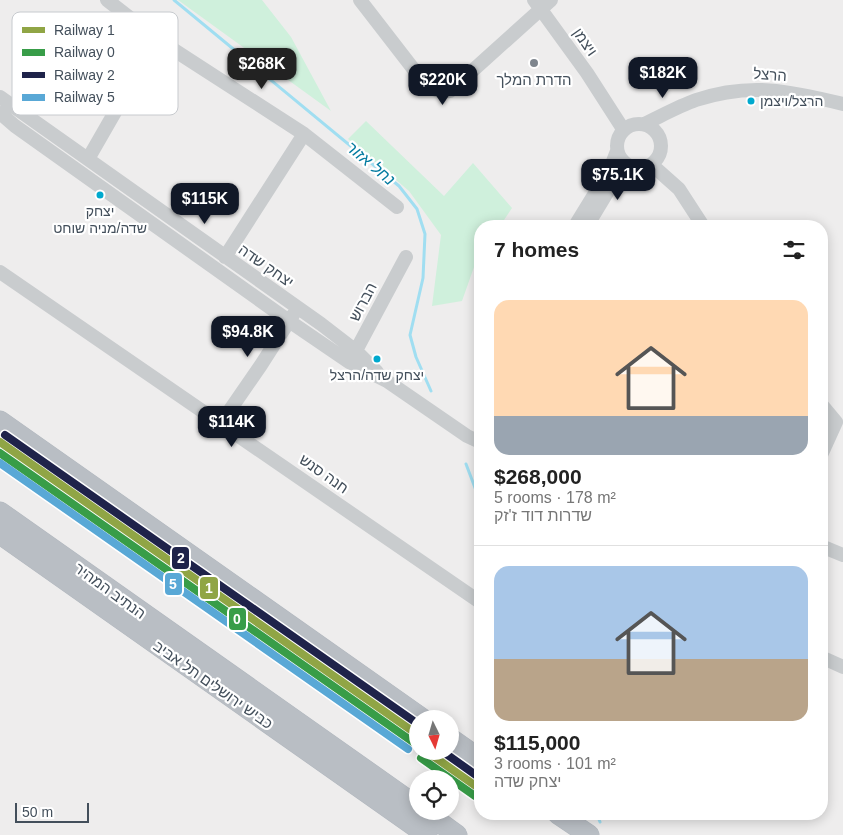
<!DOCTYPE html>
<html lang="en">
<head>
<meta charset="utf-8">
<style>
	body { margin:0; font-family:Arial,Heebo,sans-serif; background:#f6f6f6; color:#222; height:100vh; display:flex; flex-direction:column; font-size:19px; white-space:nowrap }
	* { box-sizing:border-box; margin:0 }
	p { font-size:16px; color:#767676 }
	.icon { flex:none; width:28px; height:28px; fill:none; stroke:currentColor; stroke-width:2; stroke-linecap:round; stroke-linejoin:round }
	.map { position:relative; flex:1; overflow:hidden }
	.drawer { position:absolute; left:474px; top:220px; width:354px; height:600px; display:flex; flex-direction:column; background:#fff; border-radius:20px; box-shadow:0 2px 12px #0003 }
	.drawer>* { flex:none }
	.needle { width:32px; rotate:175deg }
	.controls { position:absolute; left:409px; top:710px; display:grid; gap:10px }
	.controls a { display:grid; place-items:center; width:50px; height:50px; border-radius:50%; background:#fff; box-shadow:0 2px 12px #0003; font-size:25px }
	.scale { position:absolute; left:15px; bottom:12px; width:74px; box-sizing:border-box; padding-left:5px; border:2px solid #434f5b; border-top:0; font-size:14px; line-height:18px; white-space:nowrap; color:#434f5b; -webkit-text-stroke:4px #fff; paint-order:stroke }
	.price { position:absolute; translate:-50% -42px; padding:0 11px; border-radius:10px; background:#111827; color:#fff; font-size:16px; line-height:32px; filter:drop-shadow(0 1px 2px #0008) }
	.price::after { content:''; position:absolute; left:50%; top:30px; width:15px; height:11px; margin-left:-8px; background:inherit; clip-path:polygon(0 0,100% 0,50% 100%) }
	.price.selected { background:#222; color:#fff }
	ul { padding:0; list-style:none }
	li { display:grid; align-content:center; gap:10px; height:265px; padding:0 20px }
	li+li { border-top:1px solid #e0e0e0 }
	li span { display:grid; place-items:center; height:155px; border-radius:15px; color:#555 }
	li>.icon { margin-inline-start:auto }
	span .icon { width:90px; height:90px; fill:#fffc; stroke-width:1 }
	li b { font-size:21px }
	h2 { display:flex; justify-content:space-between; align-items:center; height:60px; padding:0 20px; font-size:21px }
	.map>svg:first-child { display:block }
	.green { fill:#cff0dc }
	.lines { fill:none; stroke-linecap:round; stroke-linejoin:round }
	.stream { stroke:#a0def1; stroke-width:3 }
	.highway-casing { stroke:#b1b7be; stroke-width:21 }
	.minor { stroke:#c9ccce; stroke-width:14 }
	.highway { stroke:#b9bec4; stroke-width:20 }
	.rail-1-casing { stroke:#fff; stroke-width:11 }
	.rail-2-casing { stroke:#fff; stroke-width:11 }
	.rail-3-casing { stroke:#fff; stroke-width:11 }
	.rail-4-casing { stroke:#fff; stroke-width:11 }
	.rail-1 { stroke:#90a545; stroke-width:8 }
	.rail-2 { stroke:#389d48; stroke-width:8 }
	.rail-3 { stroke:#1f234a; stroke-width:8 }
	.rail-4 { stroke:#59a8d6; stroke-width:8 }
	.poi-dot { fill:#7f868e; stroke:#fff; stroke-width:2 }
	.bus-dot { fill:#00a9ce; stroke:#fff; stroke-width:2 }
	.labels { text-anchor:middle; stroke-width:4.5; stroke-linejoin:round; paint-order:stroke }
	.bus-label { font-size:14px; fill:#434f5b; stroke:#fff }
	.street-label { font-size:15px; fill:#434f5b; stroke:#fff }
	.poi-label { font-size:15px; fill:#434f5b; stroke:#fff }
	.water-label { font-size:16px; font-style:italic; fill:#037ba0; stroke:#fff }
	.key { fill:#fff; stroke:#c7cace; stroke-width:1 }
	.key-label { font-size:14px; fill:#434f5b }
	.line-badge { stroke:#fff; stroke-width:2 }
	.badge-label { font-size:14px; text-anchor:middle; font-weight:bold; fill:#fff }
</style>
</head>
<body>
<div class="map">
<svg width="843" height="835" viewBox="0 0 843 835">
	<rect width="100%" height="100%" fill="#eeeded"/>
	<path class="green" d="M 178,0 L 262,0 L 291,37 L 331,111 Z
		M 366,121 L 444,196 L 473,163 L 512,208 L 500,226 L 480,226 L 480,257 L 474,267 L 462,301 L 432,306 L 441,235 L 409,191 L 348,139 Z"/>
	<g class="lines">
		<path class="stream" d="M 174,0 L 399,186 L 417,209 L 425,234 L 423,278 L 410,335 L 416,357 L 431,391
			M 466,464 L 480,501
			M 597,814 L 600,822"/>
		<defs>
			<path id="highway" d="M 0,421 L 423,719
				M 0,512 L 418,807
				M 0,534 L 427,835
				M 450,738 L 480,759
				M 424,811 L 457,835
				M 558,814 L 589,835"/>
		</defs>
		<use href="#highway" class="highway-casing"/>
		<path class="minor" d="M 107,0 L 157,39 L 304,134 L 397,207
			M 360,0 L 425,84 C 433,90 439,92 450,91 L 551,0
			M 534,0 L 587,73 L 623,129
			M 0,97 L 321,324 L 356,351 L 377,372
			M 0,113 L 15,126 L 289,321 L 349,362 L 387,381 L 467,436 L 480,442
			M617 146a22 22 0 1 1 44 0a22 22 0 1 1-44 0Z
			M 644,124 C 661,116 679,106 696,100 C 750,82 790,91 843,104
			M 88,159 L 157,39
			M 652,165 L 679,189 L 703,226
			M 575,226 L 610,169 L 617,151
			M 587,226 L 625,163
			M 225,257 L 304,134
			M 0,272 L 480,602
			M 352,358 L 406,257
			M 821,404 L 836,422 L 821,455
			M 221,423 L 261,365 L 293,315
			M 821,546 L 843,555
			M 821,657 L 843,667"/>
		<use href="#highway" class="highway"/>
		<defs>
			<path id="rail-1" d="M 0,442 L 418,735
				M 426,751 L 480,789"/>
			<path id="rail-2" d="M 0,453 L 413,742
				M 421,758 L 475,796"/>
			<path id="rail-3" d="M 5,435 L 418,724
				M 442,751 L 480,778"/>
			<path id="rail-4" d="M 0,463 L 408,749"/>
		</defs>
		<use href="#rail-1" class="rail-1-casing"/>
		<use href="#rail-2" class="rail-2-casing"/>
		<use href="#rail-3" class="rail-3-casing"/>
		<use href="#rail-4" class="rail-4-casing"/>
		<use href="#rail-1" class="rail-1"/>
		<use href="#rail-2" class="rail-2"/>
		<use href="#rail-3" class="rail-3"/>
		<use href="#rail-4" class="rail-4"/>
	</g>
	<circle class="poi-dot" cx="534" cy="63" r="5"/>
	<g class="bus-dot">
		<circle cx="751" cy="101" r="4.5"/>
		<circle cx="100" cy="195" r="4.5"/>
		<circle cx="377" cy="359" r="4.5"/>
	</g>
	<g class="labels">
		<g class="bus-label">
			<text x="760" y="106" text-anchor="start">הרצל/ויצמן</text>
			<text x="100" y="216">יצחק<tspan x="100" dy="17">שדה/מניה שוחט</tspan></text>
			<text x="377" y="380">יצחק שדה/הרצל</text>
		</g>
		<g class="street-label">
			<text transform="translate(585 42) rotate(55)" y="5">ויצמן</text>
			<text transform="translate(770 75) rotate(4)" y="5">הרצל</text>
			<text transform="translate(266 266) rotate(35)" y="5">יצחק שדה</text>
			<text transform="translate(363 302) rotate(-62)" y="5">הברוש</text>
			<text transform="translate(324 474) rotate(35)" y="5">חנה סנש</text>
			<text transform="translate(110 591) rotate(36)" y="5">הנתיב המהיר</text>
			<text transform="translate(213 685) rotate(35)" y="5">כביש ירושלים תל אביב</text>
		</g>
		<g class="poi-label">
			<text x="534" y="85">הדרת המלך</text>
		</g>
		<g class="water-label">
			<text transform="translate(371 163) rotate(40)" y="6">נחל אזור</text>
		</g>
	</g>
	<rect x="12" y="12" width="166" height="103" rx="8" class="key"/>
	<rect x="22" y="27" width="23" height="6" fill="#90a545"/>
	<rect x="22" y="49" width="23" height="7" fill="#389d48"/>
	<rect x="22" y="72" width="23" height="6" fill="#1f234a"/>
	<rect x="22" y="94" width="23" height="7" fill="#59a8d6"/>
	<g class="key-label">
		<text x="54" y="35">Railway 1</text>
		<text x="54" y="57">Railway 0</text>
		<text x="54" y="80">Railway 2</text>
		<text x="54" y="102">Railway 5</text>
	</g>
	<g class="line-badge">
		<rect x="171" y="546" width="19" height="24" rx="5" fill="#1f234a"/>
		<rect x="164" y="572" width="19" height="24" rx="5" fill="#59a8d6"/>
		<rect x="199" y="576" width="20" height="24" rx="5" fill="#90a545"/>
		<rect x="228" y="607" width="19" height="24" rx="5" fill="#389d48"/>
	</g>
	<g class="badge-label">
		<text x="181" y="563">2</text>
		<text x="173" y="589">5</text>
		<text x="209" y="593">1</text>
		<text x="237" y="624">0</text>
	</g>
</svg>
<div class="controls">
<a><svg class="needle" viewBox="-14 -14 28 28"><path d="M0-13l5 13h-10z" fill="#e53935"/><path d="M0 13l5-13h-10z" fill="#767676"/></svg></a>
<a><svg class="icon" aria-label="locate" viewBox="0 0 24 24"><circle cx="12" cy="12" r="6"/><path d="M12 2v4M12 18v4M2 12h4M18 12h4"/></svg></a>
</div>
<div class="scale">50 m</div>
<b class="price selected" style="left:262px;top:90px">$268K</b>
<b class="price" style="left:663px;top:99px">$182K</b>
<b class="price" style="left:443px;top:106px">$220K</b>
<b class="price" style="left:618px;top:201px">$75.1K</b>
<b class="price" style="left:205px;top:225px">$115K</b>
<b class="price" style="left:248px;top:358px">$94.8K</b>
<b class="price" style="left:232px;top:448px">$114K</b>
<section class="drawer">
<h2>7 homes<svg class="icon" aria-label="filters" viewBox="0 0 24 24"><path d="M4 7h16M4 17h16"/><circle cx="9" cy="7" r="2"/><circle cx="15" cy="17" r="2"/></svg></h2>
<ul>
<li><span style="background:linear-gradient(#ffd9b3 75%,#9aa5b1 0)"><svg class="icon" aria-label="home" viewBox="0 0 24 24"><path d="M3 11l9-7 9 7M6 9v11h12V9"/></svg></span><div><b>$268,000</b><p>5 rooms · 178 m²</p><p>שדרות דוד ז'זק</p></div></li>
<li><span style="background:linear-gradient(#a9c7e8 60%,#b9a48a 0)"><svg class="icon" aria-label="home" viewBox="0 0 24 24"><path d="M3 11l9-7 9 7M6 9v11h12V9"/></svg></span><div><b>$115,000</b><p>3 rooms · 101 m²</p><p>יצחק שדה</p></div></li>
</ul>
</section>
</div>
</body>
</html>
